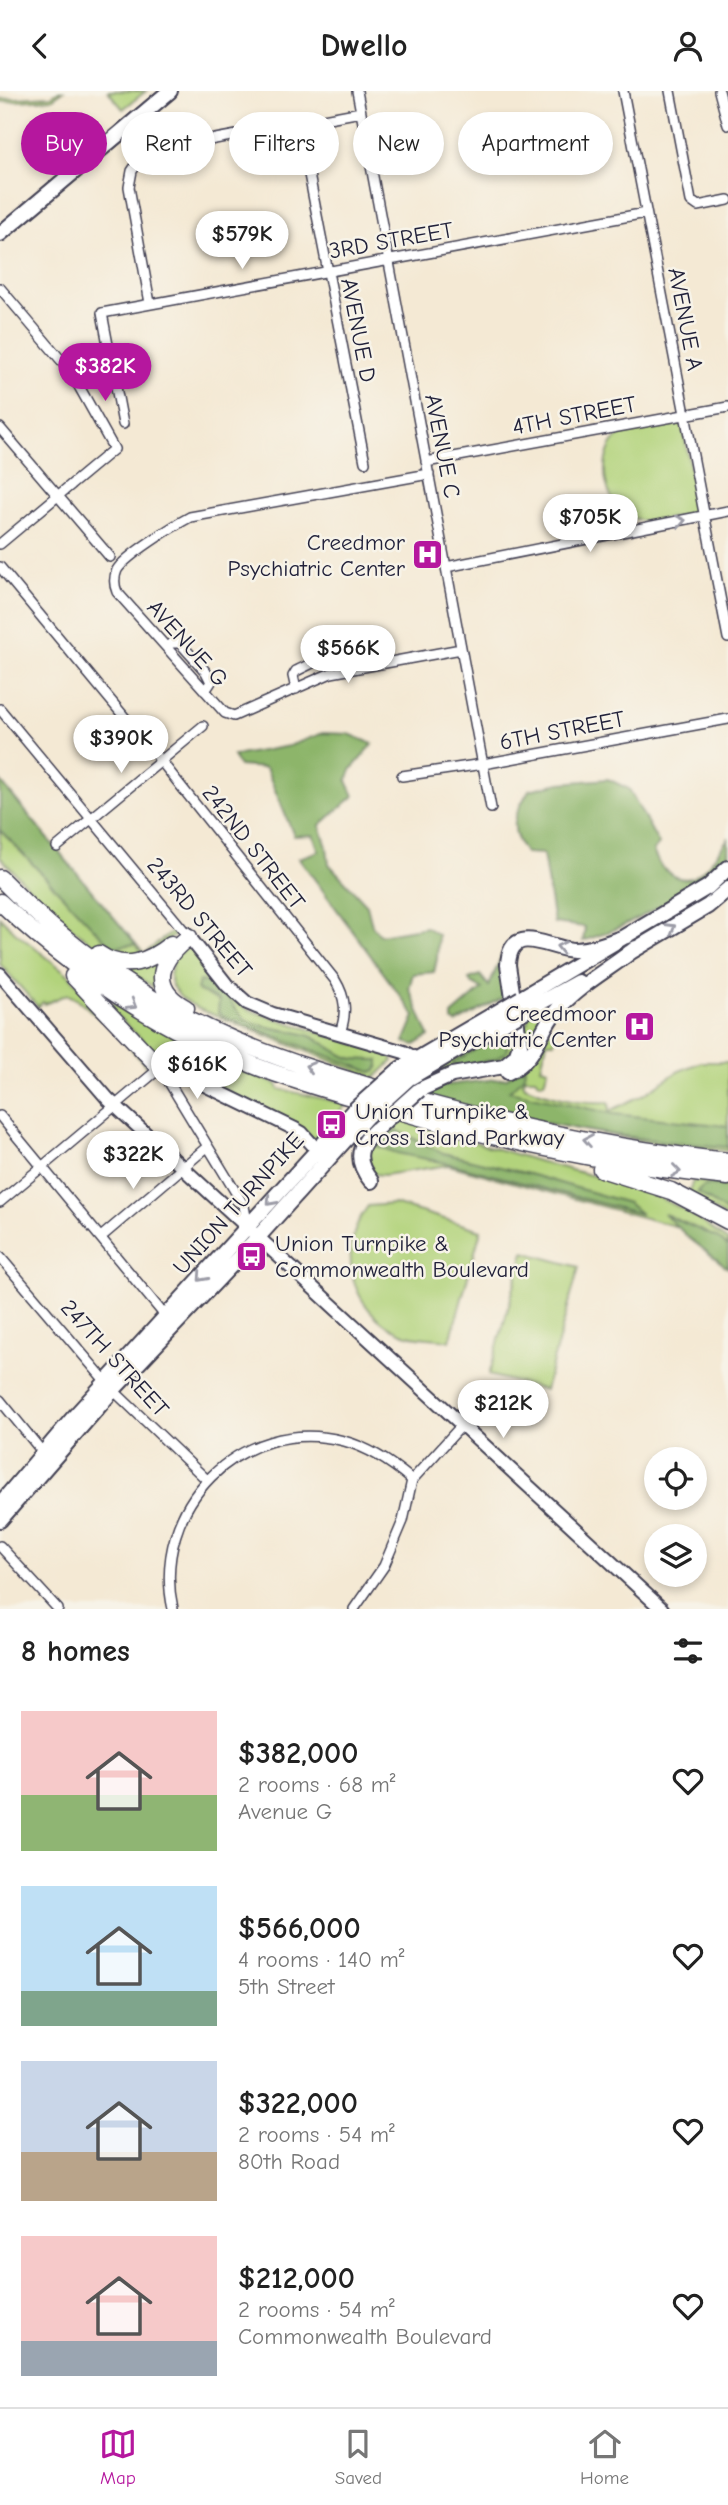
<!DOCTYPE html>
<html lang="en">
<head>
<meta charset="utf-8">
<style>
	body { margin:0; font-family:"Comic Neue",sans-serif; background:#f6f6f6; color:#222; height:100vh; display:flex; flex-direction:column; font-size:26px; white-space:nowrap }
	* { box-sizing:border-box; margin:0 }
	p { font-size:23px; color:#767676 }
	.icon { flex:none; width:38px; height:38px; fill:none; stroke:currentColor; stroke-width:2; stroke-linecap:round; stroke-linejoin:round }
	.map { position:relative; height:1518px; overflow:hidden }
	.side { display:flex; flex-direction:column; background:#fff; flex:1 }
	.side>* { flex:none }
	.guide { position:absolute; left:21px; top:21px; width:686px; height:63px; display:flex; gap:14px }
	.tools { position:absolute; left:644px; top:1356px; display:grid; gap:14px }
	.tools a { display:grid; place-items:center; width:63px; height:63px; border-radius:50%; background:#fff; box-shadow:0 4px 10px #0003; font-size:35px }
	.price { position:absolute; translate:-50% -60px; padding:0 16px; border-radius:24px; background:#fff; color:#222; font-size:23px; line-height:46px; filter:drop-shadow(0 2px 4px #0008) }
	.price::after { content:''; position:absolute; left:50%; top:42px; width:21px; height:16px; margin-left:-10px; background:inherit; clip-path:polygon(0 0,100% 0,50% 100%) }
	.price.on { background:#b5179e; color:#fff }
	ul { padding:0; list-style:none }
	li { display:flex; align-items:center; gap:21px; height:175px; padding:0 21px }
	li span { display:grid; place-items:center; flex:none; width:196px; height:140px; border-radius:0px; color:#555 }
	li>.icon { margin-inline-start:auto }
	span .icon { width:84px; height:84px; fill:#fffc; stroke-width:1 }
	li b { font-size:30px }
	h2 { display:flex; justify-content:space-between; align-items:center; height:84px; padding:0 21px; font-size:30px }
	.tag { padding:0 24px; border-radius:32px; background:#fff; box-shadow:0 4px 10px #0003; font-size:24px; line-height:63px }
	.tag.on { background:#b5179e; color:#fff }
	header { display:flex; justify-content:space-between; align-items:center; height:91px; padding:0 21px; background:#fff; font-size:32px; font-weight:600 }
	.menu { display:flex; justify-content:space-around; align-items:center; height:98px; border-top:2px solid #e0e0e0; background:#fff; font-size:19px; color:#767676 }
	.menu a { display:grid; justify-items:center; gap:4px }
	.menu .on { color:#b5179e }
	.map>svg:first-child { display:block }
	.green { fill:#b2d37b; stroke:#6a7a5b; stroke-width:2 }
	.forest { fill:#8db56b; stroke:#586c53; stroke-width:2 }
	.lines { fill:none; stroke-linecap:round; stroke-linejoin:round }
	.street-casing { stroke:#424052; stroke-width:12 }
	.secondary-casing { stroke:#424052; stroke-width:16 }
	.primary-casing { stroke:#424052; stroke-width:18 }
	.highway-casing { stroke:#424052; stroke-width:19 }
	.street { stroke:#fff; stroke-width:9 }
	.secondary { stroke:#fff; stroke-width:12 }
	.primary { stroke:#fff; stroke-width:14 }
	.highway { stroke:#fff; stroke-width:16 }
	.primary-bridge-casing { stroke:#424052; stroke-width:18; stroke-linecap:butt }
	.primary-bridge { stroke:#fff; stroke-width:14 }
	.oneway { stroke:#9c9ca7 }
	.labels { text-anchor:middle; stroke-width:5; stroke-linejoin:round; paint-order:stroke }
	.street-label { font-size:23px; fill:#22223b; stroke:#f7f3e8 }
	.poi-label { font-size:23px; fill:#22223b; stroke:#f7f3e8; text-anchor:end }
</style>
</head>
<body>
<header><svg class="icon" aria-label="back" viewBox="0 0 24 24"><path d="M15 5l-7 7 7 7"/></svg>Dwello<svg class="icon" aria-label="person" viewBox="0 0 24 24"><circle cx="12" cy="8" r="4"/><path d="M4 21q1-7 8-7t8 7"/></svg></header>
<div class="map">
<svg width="728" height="1518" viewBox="0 0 728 1518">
	<rect width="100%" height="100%" fill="#f7f3e8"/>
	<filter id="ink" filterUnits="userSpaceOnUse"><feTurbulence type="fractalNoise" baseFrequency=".0143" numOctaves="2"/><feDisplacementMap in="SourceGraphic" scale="14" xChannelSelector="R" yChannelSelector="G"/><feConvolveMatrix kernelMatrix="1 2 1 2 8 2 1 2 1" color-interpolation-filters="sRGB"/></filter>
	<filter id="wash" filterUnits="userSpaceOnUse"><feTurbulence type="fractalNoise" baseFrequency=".00686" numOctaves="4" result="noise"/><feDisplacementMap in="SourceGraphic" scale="28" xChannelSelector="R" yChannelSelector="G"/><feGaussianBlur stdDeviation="1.57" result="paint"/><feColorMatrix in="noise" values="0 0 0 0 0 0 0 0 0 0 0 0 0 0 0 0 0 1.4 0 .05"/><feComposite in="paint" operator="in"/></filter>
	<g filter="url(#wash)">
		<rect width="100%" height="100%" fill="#f4e9d4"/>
		<path class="green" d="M 59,0 L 63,0 L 52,8 L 0,11 L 0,8 L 51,5 Z
			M 108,0 L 146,0 L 123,18 Z
			M 676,330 L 682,332 L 698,421 C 680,424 657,433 639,429 C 605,421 593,368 619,345 C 632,333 658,333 676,330 Z
			M 0,690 L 144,863 L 174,839 L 176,843 C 161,855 148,866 129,868 C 99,872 21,789 0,766 Z
			M 0,826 L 15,841 L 69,884 L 147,974 L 146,975 L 105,928 L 102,930 L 80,910 L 67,903 L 45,913 L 43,911 L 38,916 L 0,873 Z
			M 190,854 L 234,909 L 249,919 L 390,964 L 393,970 L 375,987 L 199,918 L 181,907 L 172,895 L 170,884 L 175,864 Z
			M 160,868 L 159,896 L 157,898 L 124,878 Z
			M 564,905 L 537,946 L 512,973 L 521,935 L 528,931 L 527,926 Z
			M 109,911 L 127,918 L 198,957 L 197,963 L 165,971 L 108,916 Z
			M 551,939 L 556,945 L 554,951 L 547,951 L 541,976 L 548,978 L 544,991 L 540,992 L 535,987 L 526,987 L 523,991 L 525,995 C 550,1006 582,1013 609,1011 L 610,1020 L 645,1003 L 677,981 L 701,971 L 728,971 L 728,1060 L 652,1052 L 488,1021 L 430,996 L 507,987 Z
			M 503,940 L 504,945 L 513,940 L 515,950 L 509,967 L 440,984 L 437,977 Z
			M 179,973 L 226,974 L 277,993 L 279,998 L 347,1013 L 313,1048 L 181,978 Z
			M 395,1027 L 541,1071 L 639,1097 L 685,1119 L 728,1150 L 728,1155 L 715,1146 L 667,1124 L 678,1136 L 448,1074 L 384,1084 L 374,1083 L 369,1079 L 365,1062 L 374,1047 Z
			M 693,1090 L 728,1094 L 728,1128 L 688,1103 Z
			M 394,1113 L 481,1139 L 450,1250 C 434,1245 417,1249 402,1242 C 350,1222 335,1158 368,1115 Z
			M 524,1161 L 579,1176 L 545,1299 L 489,1284 Z"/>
		<path class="forest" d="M 323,642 L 349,643 L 373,653 L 351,679 L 347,690 L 354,705 L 320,734 L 327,756 L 329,773 L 367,814 L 372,834 L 380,844 L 426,836 L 438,844 L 437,868 L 434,881 L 413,883 L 409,897 L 429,945 L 415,954 L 404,951 L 415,925 L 299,767 L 319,760 L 313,744 L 294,745 L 266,677 L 239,675 L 233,665 L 289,655 Z
			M 608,688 L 629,698 L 659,753 L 653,760 C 659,773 661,778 674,785 C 698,798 715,764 728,748 L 728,763 C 687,802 637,833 583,850 L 585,836 L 554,832 L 543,763 L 525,762 C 508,736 514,725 529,699 L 560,692 Z
			M 0,690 L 136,853 L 115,856 L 104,848 L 0,739 Z
			M 501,866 L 507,905 L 456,932 L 452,929 L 452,924 L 482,898 L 471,892 L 469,888 L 480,884 L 489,895 Z
			M 199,890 C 233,893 227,921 251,931 C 267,938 287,938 304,943 C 321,947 331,959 347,966 C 355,970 369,968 379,969 L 379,975 L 375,981 L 371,981 L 222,925 L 218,921 L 219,910 L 197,899 Z
			M 498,948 L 508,950 L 506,962 L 495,968 L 459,976 L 452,972 L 484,954 Z
			M 525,975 L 524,986 L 509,1000 L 614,1023 L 728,1035 L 728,1056 C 625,1049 521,1030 421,1003 L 430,996 L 507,987 Z
			M 396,1039 L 443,1062 L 529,1083 L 628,1112 L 641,1123 L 451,1073 L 397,1062 L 376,1055 L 379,1047 Z
			M 718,1094 L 728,1096 L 728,1122 L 697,1101 L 704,1095 Z
			M 664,1123 L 716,1146 L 728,1155 L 728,1177 L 689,1147 Z"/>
	</g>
	<g filter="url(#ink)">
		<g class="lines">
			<defs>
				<path id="street" d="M 357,0 L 491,717
					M 623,0 L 728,547
					M 670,0 L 691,110 L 698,115 L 728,109
					M 719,0 L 728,34
					M 299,32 L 365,371
					M 0,197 L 71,281 L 114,358 L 0,453
					M 150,212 L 129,96 L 132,80 L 145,61 L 361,21
					M 123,333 L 102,222 L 646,122
					M 0,337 L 110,466
					M 426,371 L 728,316
					M 429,383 L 190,426 C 175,434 125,465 117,479 C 114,486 114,494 117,501 L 225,622 L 234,625 L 331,582 L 461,558
					M 0,476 L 161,670 L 335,889 C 346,907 347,922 340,942
					M 446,476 L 728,420
					M 166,556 L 172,552 L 180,552 L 206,581 L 211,591 L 205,600
					M 296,598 L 293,585 L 296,580 C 306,576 335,558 343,564 C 348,567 350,574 353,578
					M 0,618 L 186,842
					M 402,685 L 483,673 L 728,628
					M 57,756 L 203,635
					M 0,1025 L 166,1226
					M 0,1111 L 154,982 L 161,978 L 244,1115 L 248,1136
					M 101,1146 L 207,1056
					M 0,1166 L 113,1299 L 207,1389
					M 0,1309 L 44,1363
					M 0,1455 L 58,1518
					M 173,1518 C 150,1416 241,1323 344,1350 C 370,1357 391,1371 412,1389
					M 354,1518 L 384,1475 L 403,1430 L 412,1389 L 462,1334"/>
				<path id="secondary" d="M 186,842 L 227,894 L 247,912 L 273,923 L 404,961 L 413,966 L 421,975
					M 0,883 L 108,1008 L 662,1518
					M 161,978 L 178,981 L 295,1038 L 302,1042 L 327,1070"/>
				<path id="primary" d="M 0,143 L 170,0
					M 629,862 L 708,815 L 728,798
					M 521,907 L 708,796 L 728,777
					M 527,919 L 578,891
					M 400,978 L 494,923
					M 508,981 C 539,967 537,940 558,918 C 579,894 611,877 636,857
					M 408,988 L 500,934
					M 419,999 L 452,984 L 504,975 L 516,965 L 520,954 L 508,874 C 510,830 549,858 573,859 C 592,859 610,851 627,845
					M 371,1090 C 347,1060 367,1047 389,1026
					M 0,1413 L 73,1327 L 353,1020
					M 0,1429 L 113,1299 L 259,1145 L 366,1026"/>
				<path id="highway" d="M 0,787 C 66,856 147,912 234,949 C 293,974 355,991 416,1009 C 518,1037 622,1059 728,1070
					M 0,811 C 75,882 161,939 258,976 C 302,993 349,1005 395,1019 C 505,1051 613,1074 728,1086
					M 99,863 C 125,881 150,870 171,853
					M 73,885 L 161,978 C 182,967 201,961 224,971
					M 186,917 C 147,896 161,867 189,846
					M 601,1078 L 671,1100 L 728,1130"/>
			</defs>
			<use href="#street" class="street-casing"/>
			<use href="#secondary" class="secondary-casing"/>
			<use href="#primary" class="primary-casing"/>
			<use href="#highway" class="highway-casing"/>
			<use href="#street" class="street"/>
			<use href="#secondary" class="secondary"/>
			<use href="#primary" class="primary"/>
			<use href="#highway" class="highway"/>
			<defs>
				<path id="primary-bridge" d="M 494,923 L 521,907
					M 500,934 L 527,919
					M 353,1020 L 400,978
					M 366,1026 L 408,988
					M 389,1026 L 419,999"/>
			</defs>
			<use href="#primary-bridge" class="primary-bridge-casing"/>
			<use href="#primary-bridge" class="primary-bridge"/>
		</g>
		<defs><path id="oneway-chevron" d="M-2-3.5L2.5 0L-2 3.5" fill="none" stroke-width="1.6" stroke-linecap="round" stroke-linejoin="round" transform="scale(1.75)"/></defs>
		<g class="oneway">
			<use href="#oneway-chevron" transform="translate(681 430) rotate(-11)"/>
			<use href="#oneway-chevron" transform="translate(671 837) rotate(-31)"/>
			<use href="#oneway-chevron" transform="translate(561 856) rotate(-167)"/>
			<use href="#oneway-chevron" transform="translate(132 914) rotate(31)"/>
			<use href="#oneway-chevron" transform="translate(310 976) rotate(-163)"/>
			<use href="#oneway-chevron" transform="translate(588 1049) rotate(-170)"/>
			<use href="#oneway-chevron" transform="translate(676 1080) rotate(8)"/>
			<use href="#oneway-chevron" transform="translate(271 1110) rotate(132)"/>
			<use href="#oneway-chevron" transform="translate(202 1186) rotate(132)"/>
		</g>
	</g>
	<defs>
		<symbol id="hospital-square" viewBox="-11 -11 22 22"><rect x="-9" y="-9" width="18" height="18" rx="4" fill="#b5179e" stroke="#f7f3e8"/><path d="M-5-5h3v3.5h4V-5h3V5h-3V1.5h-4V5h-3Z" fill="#fff"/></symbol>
		<symbol id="bus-square" viewBox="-11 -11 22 22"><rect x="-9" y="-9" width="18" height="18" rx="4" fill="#b5179e" stroke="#f7f3e8"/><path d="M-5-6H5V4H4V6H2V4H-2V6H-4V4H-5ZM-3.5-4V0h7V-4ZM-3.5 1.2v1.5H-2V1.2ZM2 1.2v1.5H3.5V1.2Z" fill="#fff"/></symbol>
	</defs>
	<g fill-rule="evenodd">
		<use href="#hospital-square" x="410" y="446" width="35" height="35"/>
		<use href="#hospital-square" x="622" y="918" width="35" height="35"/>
		<use href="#bus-square" x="314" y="1016" width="35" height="35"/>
		<use href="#bus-square" x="234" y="1148" width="35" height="35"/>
	</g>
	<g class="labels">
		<g class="street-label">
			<text transform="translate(391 149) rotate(-10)" y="8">3RD STREET</text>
			<text transform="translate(686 228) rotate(79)" y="8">AVENUE A</text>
			<text transform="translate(359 239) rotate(79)" y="8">AVENUE D</text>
			<text transform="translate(574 324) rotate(-11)" y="8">4TH STREET</text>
			<text transform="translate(443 355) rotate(79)" y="8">AVENUE C</text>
			<text transform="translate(188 552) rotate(48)" y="8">AVENUE G</text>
			<text transform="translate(562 639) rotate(-11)" y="8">6TH STREET</text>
			<text transform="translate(254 756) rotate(52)" y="8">242ND STREET</text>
			<text transform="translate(200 826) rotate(50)" y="8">243RD STREET</text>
			<text transform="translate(238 1112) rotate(-48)" y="8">UNION TURNPIKE</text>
			<text transform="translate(115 1267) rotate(48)" y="8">247TH STREET</text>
		</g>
		<g class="poi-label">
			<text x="405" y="459">Creedmor<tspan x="405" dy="26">Psychiatric Center</tspan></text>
			<text x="616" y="930">Creedmoor<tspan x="616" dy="26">Psychiatric Center</tspan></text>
			<text x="355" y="1028" text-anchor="start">Union Turnpike &amp;<tspan x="355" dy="26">Cross Island Parkway</tspan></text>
			<text x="275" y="1160" text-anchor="start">Union Turnpike &amp;<tspan x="275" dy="26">Commonwealth Boulevard</tspan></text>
		</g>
	</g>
</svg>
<div class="tools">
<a><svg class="icon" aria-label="locate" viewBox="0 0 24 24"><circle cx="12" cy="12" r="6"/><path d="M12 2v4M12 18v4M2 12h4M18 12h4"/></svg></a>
<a><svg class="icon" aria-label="layers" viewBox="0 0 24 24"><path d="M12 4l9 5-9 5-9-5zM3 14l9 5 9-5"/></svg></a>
</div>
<b class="price" style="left:242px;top:180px">$579K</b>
<b class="price on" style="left:105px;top:312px">$382K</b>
<b class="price" style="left:590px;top:463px">$705K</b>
<b class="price" style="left:348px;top:594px">$566K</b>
<b class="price" style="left:121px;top:684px">$390K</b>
<b class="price" style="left:197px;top:1010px">$616K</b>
<b class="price" style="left:133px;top:1100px">$322K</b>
<b class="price" style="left:503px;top:1349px">$212K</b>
<div class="guide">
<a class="tag on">Buy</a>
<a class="tag">Rent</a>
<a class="tag">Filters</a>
<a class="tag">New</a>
<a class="tag">Apartment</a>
</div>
</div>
<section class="side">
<h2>8 homes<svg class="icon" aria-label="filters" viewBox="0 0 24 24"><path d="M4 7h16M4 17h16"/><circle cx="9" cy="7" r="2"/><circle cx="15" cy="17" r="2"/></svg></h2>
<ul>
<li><span style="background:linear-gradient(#f6c9c9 60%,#8fb573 0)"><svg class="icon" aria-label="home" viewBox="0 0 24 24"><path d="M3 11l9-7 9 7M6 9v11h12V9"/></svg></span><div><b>$382,000</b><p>2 rooms · 68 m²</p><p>Avenue G</p></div><svg class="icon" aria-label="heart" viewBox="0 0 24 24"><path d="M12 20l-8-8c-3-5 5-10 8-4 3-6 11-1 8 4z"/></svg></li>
<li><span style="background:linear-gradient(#bfe0f5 75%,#7fa58c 0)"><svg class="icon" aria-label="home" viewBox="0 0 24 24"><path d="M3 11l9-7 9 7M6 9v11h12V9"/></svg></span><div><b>$566,000</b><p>4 rooms · 140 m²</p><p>5th Street</p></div><svg class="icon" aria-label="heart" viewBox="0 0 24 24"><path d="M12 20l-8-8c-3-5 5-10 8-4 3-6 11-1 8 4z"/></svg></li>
<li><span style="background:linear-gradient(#c9d6e8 65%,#b9a48a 0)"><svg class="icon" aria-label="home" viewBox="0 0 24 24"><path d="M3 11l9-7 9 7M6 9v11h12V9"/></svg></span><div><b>$322,000</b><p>2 rooms · 54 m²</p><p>80th Road</p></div><svg class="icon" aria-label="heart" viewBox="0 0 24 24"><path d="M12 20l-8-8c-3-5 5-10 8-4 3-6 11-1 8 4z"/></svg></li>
<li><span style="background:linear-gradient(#f6c9c9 75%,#9aa5b1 0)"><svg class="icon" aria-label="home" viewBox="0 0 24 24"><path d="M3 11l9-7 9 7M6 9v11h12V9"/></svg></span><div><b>$212,000</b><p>2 rooms · 54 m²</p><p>Commonwealth Boulevard</p></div><svg class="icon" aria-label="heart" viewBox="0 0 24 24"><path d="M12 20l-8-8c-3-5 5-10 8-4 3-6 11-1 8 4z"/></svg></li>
</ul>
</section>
<nav class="menu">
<a class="on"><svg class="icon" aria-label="map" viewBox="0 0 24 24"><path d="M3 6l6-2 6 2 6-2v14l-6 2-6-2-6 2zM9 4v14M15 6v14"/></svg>Map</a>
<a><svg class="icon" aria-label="saved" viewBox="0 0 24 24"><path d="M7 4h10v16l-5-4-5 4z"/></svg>Saved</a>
<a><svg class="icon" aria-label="home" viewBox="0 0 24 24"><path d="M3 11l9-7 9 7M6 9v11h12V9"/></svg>Home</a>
</nav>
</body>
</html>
